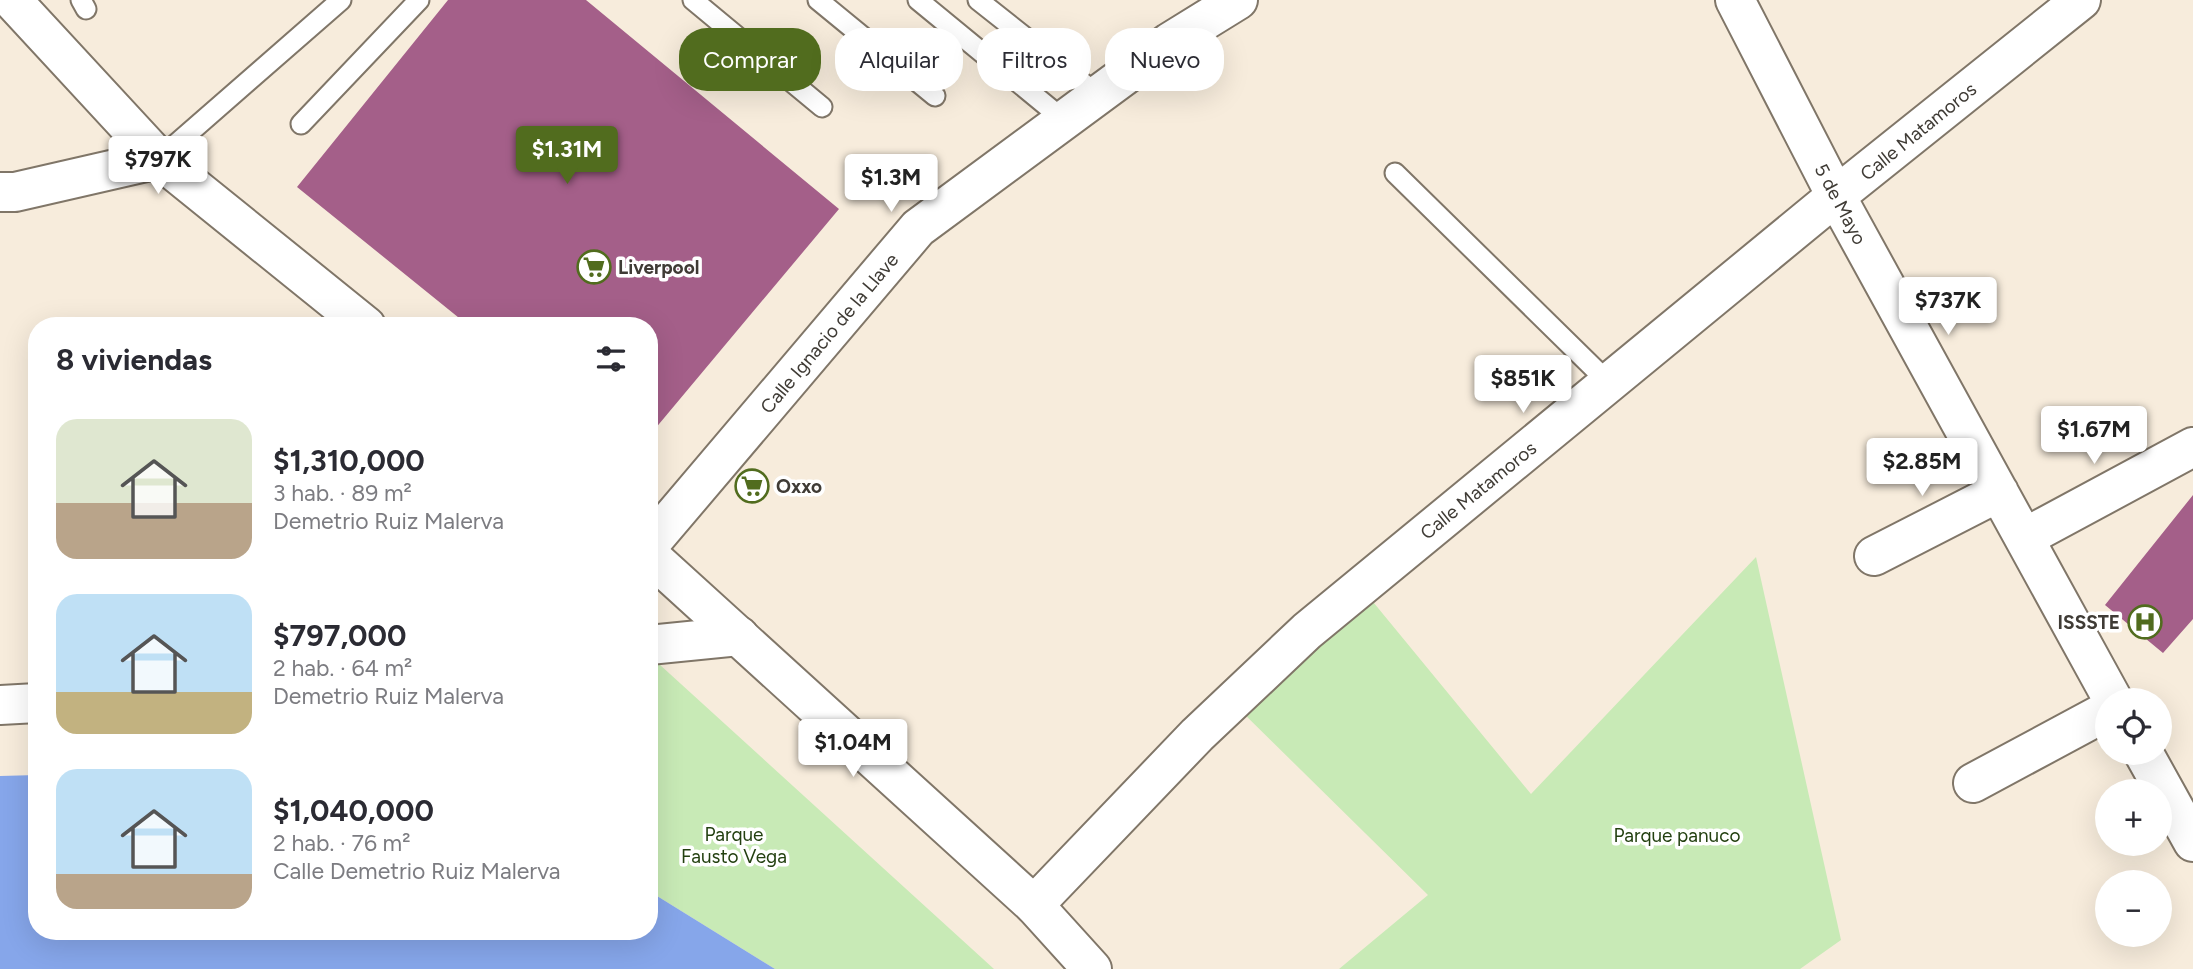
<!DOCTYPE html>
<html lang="es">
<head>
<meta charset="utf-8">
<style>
	body { margin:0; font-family:Figtree,sans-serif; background:#f2f2f3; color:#2b2b33; height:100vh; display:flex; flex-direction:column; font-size:26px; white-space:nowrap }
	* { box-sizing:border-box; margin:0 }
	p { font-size:23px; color:#7c7c81 }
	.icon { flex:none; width:38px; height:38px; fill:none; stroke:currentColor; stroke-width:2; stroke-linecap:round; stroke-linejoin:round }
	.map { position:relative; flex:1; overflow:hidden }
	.sheet { position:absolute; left:28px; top:317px; width:630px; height:623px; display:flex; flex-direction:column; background:#fff; border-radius:28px; box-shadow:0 7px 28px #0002 }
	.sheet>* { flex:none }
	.guide { position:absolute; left:679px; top:28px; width:665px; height:63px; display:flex; gap:14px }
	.controls { position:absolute; left:2095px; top:688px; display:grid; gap:14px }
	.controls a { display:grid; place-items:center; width:77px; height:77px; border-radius:50%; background:#fff; box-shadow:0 7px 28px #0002; font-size:35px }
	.price { position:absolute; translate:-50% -60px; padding:0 16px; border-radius:7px; background:#fff; color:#222; font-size:23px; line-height:46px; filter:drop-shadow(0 2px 4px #0008) }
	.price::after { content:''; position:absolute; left:50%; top:42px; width:21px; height:16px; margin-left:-10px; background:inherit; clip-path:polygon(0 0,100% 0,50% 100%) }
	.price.on { background:#516c1e; color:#fff }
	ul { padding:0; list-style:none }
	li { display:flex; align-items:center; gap:21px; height:175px; padding:0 28px }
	li span { display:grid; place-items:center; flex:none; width:196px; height:140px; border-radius:21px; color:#555 }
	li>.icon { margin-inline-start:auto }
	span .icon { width:84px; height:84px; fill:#fffc; stroke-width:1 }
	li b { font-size:30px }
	h2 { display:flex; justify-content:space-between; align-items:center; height:84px; padding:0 28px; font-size:30px }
	.tag { padding:0 24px; border-radius:28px; background:#fff; box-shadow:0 7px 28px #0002; font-size:24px; line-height:63px }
	.tag.on { background:#516c1e; color:#fff }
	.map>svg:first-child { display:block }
	.green { fill:#c8eab6 }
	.water { fill:#86a6ea }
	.building { fill:#a45f89 }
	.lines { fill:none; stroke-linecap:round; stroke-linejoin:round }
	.service-casing { stroke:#807668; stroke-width:23 }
	.minor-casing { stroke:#807668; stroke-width:42 }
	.secondary-casing { stroke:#807668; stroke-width:42 }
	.service { stroke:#fff; stroke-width:19 }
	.minor { stroke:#fff; stroke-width:38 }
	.secondary { stroke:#fff; stroke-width:38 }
	.labels { text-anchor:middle; stroke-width:7; stroke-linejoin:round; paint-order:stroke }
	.street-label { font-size:19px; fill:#3f3b35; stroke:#fff }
	.poi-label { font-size:19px; font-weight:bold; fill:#3f3b35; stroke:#fff; text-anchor:start }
	.park-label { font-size:19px; fill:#234010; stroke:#fff }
</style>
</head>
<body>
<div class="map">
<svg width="2193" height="969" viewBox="0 0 2193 969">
	<rect width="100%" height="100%" fill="#f7ecdc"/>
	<path class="green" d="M 1756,557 L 1841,940 L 1800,969 L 1339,969 L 1428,895 L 1238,708 L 1369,597 L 1531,794 Z
		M 659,664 L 994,969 L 775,969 L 649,891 L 649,669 Z"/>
	<path class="water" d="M 37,775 L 37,931 L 649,931 L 649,891 L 775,969 L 0,969 L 0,776 Z"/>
	<path class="building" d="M 448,0 L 586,0 L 839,209 L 649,436 L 649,326 L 469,326 L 297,187 Z
		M 2193,495 L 2193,619 L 2163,653 L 2105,605 Z"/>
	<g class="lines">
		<defs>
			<path id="service" d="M 81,0 L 86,9
				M 693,0 L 822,107
				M 818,0 L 935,96
				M 918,0 L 1064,120
				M 978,0 L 1098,95
				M 301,124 L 419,0
				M 159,159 L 341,0
				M 1395,173 L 1609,383"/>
			<path id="minor" d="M 1735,0 L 1836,196 L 2113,700
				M 0,192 L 15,192 L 159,159
				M 2024,538 L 2193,447
				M 649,545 L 918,228 L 1170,42 L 1238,0
				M 1874,556 L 1999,492
				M 649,645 L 739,636
				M 0,705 L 37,703
				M 2143,752 L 2193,842
				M 1973,783 L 2107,711
				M 1034,905 L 1197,735 L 1307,631 L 1836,196 L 2081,0"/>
			<path id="secondary" d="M 12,0 L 159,159 L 366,326
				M 649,555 L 1034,905 L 1092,969"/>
		</defs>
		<use href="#service" class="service-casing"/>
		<use href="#minor" class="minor-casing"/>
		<use href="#secondary" class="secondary-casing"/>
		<use href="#service" class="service"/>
		<use href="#minor" class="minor"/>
		<use href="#secondary" class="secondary"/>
	</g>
	<defs>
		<symbol id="supermarket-ring" viewBox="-11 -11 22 22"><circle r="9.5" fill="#fff" stroke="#516c1e" stroke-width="1.5"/><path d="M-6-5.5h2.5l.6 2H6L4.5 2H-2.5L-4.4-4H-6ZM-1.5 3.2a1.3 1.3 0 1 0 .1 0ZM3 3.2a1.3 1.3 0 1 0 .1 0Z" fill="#516c1e"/></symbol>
		<symbol id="hospital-ring" viewBox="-11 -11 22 22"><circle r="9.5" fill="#fff" stroke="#516c1e" stroke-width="1.5"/><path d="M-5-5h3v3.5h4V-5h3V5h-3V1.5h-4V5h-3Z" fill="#516c1e"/></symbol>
	</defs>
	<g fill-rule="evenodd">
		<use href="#supermarket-ring" x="575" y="248" width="38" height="38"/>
		<use href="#supermarket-ring" x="733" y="467" width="38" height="38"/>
		<use href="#hospital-ring" x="2126" y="603" width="38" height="38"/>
	</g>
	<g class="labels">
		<g class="street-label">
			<text transform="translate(1918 131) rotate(-39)" y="7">Calle Matamoros</text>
			<text transform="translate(1841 204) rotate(62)" y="7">5 de Mayo</text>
			<text transform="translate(829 333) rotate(-50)" y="7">Calle Ignacio de la Llave</text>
			<text transform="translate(1478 490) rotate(-39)" y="7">Calle Matamoros</text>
		</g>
		<g class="poi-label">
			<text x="618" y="274">Liverpool</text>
			<text x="776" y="493">Oxxo</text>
			<text x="2120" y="629" text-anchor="end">ISSSTE</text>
		</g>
		<g class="park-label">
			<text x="734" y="841">Parque<tspan x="734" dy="22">Fausto Vega</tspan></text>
			<text x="1677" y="842">Parque panuco</text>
		</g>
	</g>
</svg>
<div class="controls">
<a><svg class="icon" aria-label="locate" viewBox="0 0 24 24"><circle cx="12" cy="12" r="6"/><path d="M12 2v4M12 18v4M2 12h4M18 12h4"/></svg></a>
<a>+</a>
<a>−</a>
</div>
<b class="price on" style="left:567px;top:186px">$1.31M</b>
<b class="price" style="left:158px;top:196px">$797K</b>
<b class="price" style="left:891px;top:214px">$1.3M</b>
<b class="price" style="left:1948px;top:337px">$737K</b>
<b class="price" style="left:1523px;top:415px">$851K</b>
<b class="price" style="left:2094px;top:466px">$1.67M</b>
<b class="price" style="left:1922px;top:498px">$2.85M</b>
<b class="price" style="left:853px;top:779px">$1.04M</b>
<div class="guide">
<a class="tag on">Comprar</a>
<a class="tag">Alquilar</a>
<a class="tag">Filtros</a>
<a class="tag">Nuevo</a>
</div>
<section class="sheet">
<h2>8 viviendas<svg class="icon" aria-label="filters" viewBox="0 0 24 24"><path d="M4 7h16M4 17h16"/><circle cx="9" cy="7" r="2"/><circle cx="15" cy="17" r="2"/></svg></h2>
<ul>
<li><span style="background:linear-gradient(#dfe7d0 60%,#b9a48a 0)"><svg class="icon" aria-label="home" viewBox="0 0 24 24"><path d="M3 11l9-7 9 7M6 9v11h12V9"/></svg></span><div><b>$1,310,000</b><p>3 hab. · 89 m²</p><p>Demetrio Ruiz Malerva</p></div></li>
<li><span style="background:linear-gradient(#bfe0f5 70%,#c2b280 0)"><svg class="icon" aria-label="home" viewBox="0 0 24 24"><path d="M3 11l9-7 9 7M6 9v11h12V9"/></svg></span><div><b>$797,000</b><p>2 hab. · 64 m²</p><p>Demetrio Ruiz Malerva</p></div></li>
<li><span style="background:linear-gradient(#bfe0f5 75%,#b9a48a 0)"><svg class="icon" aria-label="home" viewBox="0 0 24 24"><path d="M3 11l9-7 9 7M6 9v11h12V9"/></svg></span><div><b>$1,040,000</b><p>2 hab. · 76 m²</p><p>Calle Demetrio Ruiz Malerva</p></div></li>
</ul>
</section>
</div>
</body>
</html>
